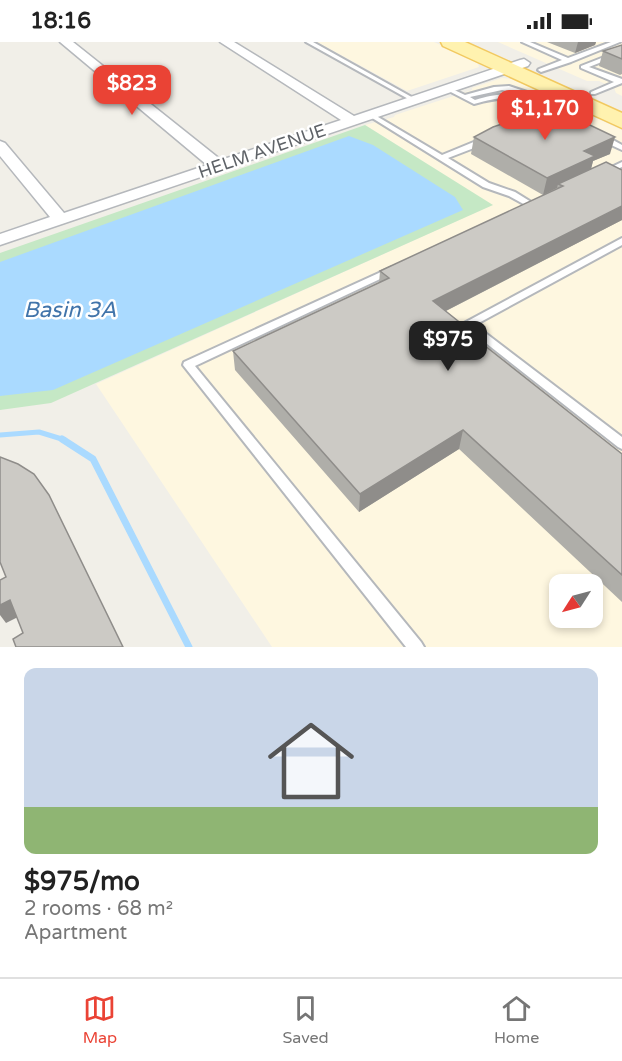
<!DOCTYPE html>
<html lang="en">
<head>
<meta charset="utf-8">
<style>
	body { margin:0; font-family:"Varela Round",sans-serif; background:#f2f2f2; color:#222; height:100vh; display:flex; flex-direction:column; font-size:22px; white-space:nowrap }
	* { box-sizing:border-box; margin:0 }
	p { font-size:20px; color:#767676 }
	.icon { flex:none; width:33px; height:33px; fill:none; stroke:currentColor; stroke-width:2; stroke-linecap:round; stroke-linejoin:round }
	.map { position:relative; height:605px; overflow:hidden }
	.sheet { display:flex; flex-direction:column; background:#fff; flex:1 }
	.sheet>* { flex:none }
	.needle { width:39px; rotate:234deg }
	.tools { position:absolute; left:549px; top:532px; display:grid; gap:12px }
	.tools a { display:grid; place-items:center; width:54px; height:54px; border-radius:12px; background:#fff; box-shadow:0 3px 9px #0003; font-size:30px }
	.price { position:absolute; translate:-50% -51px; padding:0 14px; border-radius:12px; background:#ea4335; color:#fff; font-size:20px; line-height:39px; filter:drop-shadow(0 2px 3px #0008) }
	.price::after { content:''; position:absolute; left:50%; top:36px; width:18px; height:14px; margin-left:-9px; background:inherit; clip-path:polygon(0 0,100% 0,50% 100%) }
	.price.current { background:#222; color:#fff }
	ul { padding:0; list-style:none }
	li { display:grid; align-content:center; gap:12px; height:318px; padding:0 24px }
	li+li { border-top:2px solid #e0e0e0 }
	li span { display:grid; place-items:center; height:186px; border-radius:12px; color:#555 }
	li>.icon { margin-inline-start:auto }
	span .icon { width:108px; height:108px; fill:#fffc; stroke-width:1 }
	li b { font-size:26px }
	.status { display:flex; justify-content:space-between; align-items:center; height:42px; padding:0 30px; background:#fff; direction:ltr }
	.status svg { height:16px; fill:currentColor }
	.dock { display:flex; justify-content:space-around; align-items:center; height:84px; border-top:2px solid #e0e0e0; background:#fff; font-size:16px; color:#767676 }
	.dock a { display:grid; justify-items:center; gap:3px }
	.dock .current { color:#ea4335 }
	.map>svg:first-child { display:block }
	.commercial { fill:#fef7e0; fill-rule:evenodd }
	.green { fill:#c5e8c5 }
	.water { fill:#aadaff }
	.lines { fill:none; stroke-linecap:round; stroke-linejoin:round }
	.stream-far1 { stroke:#aadaff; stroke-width:5 }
	.stream { stroke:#aadaff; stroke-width:7 }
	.service-casing { stroke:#b5b8bc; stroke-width:4 }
	.minor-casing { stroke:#b5b8bc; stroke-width:3 }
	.primary-casing { stroke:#f2c960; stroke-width:3 }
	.service { fill:#fff; fill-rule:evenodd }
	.minor { fill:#fff; fill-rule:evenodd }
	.primary { fill:#fff2af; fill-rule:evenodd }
	.wall { fill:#afaea9 }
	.shaded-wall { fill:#8f8d8a }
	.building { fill:#cccac5; stroke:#8f8d8a; stroke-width:1.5 }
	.labels { text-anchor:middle; stroke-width:5; stroke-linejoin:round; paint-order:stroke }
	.far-street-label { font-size:18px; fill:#5f6368; stroke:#fff }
	.water-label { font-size:22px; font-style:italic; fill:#4174aa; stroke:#fff }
</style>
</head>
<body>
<div class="status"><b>18:16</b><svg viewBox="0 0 49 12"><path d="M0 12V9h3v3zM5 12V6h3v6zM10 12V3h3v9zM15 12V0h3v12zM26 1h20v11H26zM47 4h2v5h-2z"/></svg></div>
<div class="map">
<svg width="622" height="605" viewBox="0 0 622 605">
	<rect width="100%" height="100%" fill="#f1efe8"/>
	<path class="commercial" d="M 317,0 L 434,0 L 477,19 L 479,25 L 407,49 Z
		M 498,0 L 622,0 L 622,54 L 616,51 L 614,46 L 599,39 L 587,39 Z
		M 502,36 L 513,37 L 622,88 L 622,605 L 272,605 L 96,342 L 492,163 L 365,83 L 394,75 L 395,73 L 472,48 L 472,46 ZM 560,543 L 592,543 L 592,576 L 560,576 Z"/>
	<path class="green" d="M 365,83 L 493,163 L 51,361 L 0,368 L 0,211 Z"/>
	<path class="water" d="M 349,94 L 373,103 L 455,155 L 463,168 L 53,348 L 0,354 L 0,220 Z"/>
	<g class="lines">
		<path class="stream-far1" d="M 0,393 L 39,390 L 65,398"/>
		<path class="stream" d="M 62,397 L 93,417 L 189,605"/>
		<defs>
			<path id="service" d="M 306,0 L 313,0 L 417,58 L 412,59 Z
				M 522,0 L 530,0 L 568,16 L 611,0 L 620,0 L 571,20 L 541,30 L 538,28 L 539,27 L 562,18 Z
				M 622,8 L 622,12 L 589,25 L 622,37 L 622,41 L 595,52 L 591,52 L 591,50 L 614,40 L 581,26 L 581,24 Z
				M 509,44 L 527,50 L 524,52 L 502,48 L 470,55 L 475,58 C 508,47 523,54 553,70 L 580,59 L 585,60 L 556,74 L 548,76 L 544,74 L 547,72 C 516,55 509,52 474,62 L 445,47 L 450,46 L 465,53 L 494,45 Z
				M 369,72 L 373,72 L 442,113 L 481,97 L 487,97 L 487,101 L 448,116 L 489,141 L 515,150 L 536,163 L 532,166 L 529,165 L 509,154 L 483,145 L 369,74 Z
				M 598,93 L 604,93 L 622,103 L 622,108 L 598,97 Z
				M 622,120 L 622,125 L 605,132 L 601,130 Z
				M 622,196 L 622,203 L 475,283 L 622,395 L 622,407 L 618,405 L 463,283 L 464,281 Z
				M 392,225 L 395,226 L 397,228 L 395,230 L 195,324 L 421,600 L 424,605 L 406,605 L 183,323 L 184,320 Z"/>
			<path id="minor" d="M 60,0 L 73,0 L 221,118 L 341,78 L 220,0 L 234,0 L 354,74 L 520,18 L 524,17 L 530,21 L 528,24 L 0,203 L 0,192 L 50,175 L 0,114 L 0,99 L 5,101 L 64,171 L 207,123 Z"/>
			<path id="primary" d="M 441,0 L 465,0 L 622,71 L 622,86 L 443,4 Z"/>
		</defs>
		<use href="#service" class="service-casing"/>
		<use href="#minor" class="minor-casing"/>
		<use href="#primary" class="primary-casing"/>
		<use href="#service" class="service"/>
		<use href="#minor" class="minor"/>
		<use href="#primary" class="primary"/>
	</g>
	<path class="wall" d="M 547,0 L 596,0 L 595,3 L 575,11 Z
		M 622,3 L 622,32 L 620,33 L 599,24 L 603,9 Z
		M 474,95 L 610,112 L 593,119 L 591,127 L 622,128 L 622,178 L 446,269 L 473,291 L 472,293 L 622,412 L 622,560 L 459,407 L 359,470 L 235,328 L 233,309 L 379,241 L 380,229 L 557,147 L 557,146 L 543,153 L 471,112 Z"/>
	<path class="shaded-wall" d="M 578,0 L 596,0 L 595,3 L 575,11 Z
		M 615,95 L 610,112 L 593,119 L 590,131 L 558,142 L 557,146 L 543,153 L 547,136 L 584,109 Z
		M 622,164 L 622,178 L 430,277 L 433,259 Z
		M 463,388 L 459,407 L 359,470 L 360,452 Z
		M 10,558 L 20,574 L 6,581 L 0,573 L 0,563 Z"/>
	<path class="building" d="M 622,3 L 622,17 L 603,9 Z
		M 552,65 L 615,95 L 584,109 L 595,114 L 547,136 L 474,95 L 493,85 Z
		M 606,120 L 622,128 L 622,164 L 433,259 L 473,291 L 470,292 L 622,412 L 622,533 L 463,388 L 360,452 L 233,309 L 389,236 L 380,229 L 563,144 L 558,142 Z
		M 0,415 L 18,422 L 34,432 L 49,453 L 123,605 L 16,605 L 13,597 L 23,591 L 10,558 L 0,563 L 0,538 L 6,535 L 0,520 Z"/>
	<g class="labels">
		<g class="far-street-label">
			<text transform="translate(262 109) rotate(-19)" y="6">HELM AVENUE</text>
		</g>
		<g class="water-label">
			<text x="70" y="275">Basin 3A</text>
		</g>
	</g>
</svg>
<div class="tools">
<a><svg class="needle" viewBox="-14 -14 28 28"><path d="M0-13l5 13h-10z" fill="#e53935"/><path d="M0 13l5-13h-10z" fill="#767676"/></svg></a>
</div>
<b class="price" style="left:132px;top:74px">$823</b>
<b class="price" style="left:545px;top:99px">$1,170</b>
<b class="price current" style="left:448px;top:330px">$975</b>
</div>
<section class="sheet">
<ul>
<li><span style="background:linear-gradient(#c9d6e8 75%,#8fb573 0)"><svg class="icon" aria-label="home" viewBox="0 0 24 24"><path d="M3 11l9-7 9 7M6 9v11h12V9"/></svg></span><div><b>$975/mo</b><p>2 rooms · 68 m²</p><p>Apartment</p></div></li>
</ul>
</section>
<nav class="dock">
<a class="current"><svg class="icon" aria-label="map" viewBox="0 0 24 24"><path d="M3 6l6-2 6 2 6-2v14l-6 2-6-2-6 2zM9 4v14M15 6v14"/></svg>Map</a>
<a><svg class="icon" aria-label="saved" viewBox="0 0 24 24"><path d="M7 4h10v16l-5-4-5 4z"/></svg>Saved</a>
<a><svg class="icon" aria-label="home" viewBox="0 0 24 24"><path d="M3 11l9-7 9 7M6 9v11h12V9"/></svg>Home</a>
</nav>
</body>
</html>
